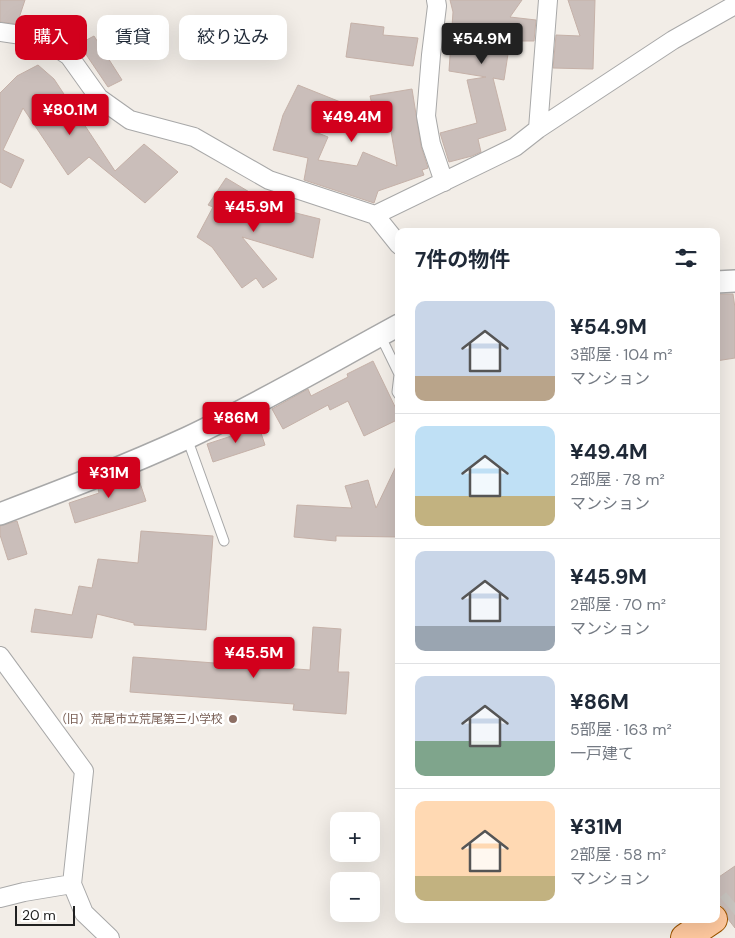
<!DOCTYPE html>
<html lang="ja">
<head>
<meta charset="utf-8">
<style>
	body { margin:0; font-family:"DM Sans","Noto Sans JP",sans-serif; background:#f6f6f7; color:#1f2937; height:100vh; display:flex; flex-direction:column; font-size:19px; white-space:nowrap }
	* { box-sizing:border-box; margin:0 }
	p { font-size:16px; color:#747a83 }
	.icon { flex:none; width:28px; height:28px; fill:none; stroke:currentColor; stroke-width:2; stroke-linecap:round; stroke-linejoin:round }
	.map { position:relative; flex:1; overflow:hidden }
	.drawer { position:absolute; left:395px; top:228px; width:325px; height:695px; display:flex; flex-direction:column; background:#fff; border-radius:10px; box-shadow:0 5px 20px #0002 }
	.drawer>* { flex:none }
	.hud { position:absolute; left:15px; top:15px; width:305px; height:45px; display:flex; gap:10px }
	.fabs { position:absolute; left:330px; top:812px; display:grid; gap:10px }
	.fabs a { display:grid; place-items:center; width:50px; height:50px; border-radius:10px; background:#fff; box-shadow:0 5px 20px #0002; font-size:25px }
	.scale { position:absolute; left:15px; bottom:12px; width:60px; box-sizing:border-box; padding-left:5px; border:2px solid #212121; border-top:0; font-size:14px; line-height:18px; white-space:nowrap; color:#212121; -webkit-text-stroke:4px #fff; paint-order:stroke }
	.price { position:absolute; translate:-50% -42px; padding:0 11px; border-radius:5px; background:#d2001c; color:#fff; font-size:16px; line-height:32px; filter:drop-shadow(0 1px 2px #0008) }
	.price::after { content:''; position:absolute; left:50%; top:30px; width:15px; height:11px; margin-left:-8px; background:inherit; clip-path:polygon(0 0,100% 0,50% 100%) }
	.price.current { background:#222; color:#fff }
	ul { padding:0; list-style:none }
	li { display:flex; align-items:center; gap:15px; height:125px; padding:0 20px }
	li+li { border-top:1px solid #e0e1e3 }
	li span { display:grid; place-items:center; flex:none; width:140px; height:100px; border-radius:10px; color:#555 }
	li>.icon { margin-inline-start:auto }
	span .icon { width:60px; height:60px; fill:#fffc; stroke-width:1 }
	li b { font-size:21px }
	h2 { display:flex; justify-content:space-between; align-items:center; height:60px; padding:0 20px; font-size:21px }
	.tag { padding:0 18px; border-radius:10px; background:#fff; box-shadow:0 5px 20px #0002; font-size:18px; line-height:45px }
	.tag.current { background:#d2001c; color:#fff }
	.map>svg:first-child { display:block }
	.building { fill:#cabeba; stroke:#c5b1a8 }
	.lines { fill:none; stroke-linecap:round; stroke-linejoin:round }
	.primary-tunnel { stroke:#c8c4bf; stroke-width:28; stroke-dasharray:28 14; stroke-linecap:butt }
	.service-casing { stroke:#a8a8a8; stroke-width:11 }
	.minor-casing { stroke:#a8a8a8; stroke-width:20 }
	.tertiary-casing { stroke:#a8a8a8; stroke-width:24 }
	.primary-casing { stroke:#9e5500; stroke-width:30 }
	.service { stroke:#fff; stroke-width:9 }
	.minor { stroke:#fff; stroke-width:18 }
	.tertiary { stroke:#fff; stroke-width:21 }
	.primary { stroke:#ffc99f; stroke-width:28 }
	.education-dot { fill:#8d6e63; stroke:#fff; stroke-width:2 }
	.labels { text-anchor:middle; stroke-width:5; stroke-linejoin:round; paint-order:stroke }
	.education-label { font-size:12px; fill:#785e54; stroke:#fff; text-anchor:end }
</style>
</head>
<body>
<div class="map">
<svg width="735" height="938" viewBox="0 0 735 938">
	<rect width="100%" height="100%" fill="#f2ede7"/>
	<path class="building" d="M 0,0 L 25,0 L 17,24 L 0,22 Z
		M 450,0 L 522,0 L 510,17 L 536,20 L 534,41 L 510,41 L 504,80 L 493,78 L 506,130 L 478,139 L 481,152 L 472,156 L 449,162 L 440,133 L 477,123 L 467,80 L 486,77 L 449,71 L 453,12 Z
		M 568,0 L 595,0 L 593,69 L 553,68 L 556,35 L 580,36 Z
		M 351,23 L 384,27 L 383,35 L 418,38 L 413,66 L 346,57 Z
		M 94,36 L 122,80 L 108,87 L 79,44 Z
		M 38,65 L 54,79 L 115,171 L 144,144 L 178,172 L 145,203 L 89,157 L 68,175 L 23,108 L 3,150 L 24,160 L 11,188 L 0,182 L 0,93 L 17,76 Z
		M 298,85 L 343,103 L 331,131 L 318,133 L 328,137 L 318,160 L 357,166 L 363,152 L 397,166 L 389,120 L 376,122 L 370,96 L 412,89 L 421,146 L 428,168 L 422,170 L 424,175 L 378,191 L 374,203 L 304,180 L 308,158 L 273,150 L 283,115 Z
		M 226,178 L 256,196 L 252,202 L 320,219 L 313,258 L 242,237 L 277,279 L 263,288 L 256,278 L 242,288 L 212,247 L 197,237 L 213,207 L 208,205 Z
		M 716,294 L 733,294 L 735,308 L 735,358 L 716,361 Z
		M 373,361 L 399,415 L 399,419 L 364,436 L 348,401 L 330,410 L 328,405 L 283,429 L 272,409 L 308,389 L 311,396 L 348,377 L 347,374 Z
		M 259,427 L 265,445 L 213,462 L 207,444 Z
		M 399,460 L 399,537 L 336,536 L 336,541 L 294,537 L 297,505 L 352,508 L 345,486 L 368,480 L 376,508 Z
		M 137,474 L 146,501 L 75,523 L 69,503 L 99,493 L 98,489 Z
		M 17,521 L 27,554 L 8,560 L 0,535 L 0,526 Z
		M 141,531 L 213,536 L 206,630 L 134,625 L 134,623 L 97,614 L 92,638 L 31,632 L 35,609 L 72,615 L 79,586 L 92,588 L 98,559 L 138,563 Z
		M 313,627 L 341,629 L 338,672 L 349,672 L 346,714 L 293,710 L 294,704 L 130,692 L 133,657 L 310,670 Z
		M 735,866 L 735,928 L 728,919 L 726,910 L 716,901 L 716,879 Z"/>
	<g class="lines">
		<path class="primary-tunnel" d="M 729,908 L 735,903"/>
		<defs>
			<path id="service" d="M 380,335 L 399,374
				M 399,375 L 397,392 L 399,395
				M 187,438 L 224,541"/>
			<path id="minor" d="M 436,0 L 437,6 L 431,55 L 426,116 L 431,144 L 444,182
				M 0,32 L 42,38 L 69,56 L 99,98 L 130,120 L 194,137 L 269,180 L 375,215 L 399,245
				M 538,129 L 548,0
				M 375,215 L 515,147 L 538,129 L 673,40 L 735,5
				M 0,656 L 84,771 L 72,884 L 84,913 L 110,938
				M 0,898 L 24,892 L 72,884"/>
			<path id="tertiary" d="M 716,282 L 735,281
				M 0,514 C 63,490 126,466 187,438 C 259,404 329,363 399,325"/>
			<path id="primary" d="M 685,938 L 713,919"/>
		</defs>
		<use href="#service" class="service-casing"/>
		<use href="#minor" class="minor-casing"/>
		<use href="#tertiary" class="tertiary-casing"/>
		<use href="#primary" class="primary-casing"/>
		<use href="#service" class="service"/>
		<use href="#minor" class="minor"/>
		<use href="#tertiary" class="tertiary"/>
		<use href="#primary" class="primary"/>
	</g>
	<circle class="education-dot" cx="233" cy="719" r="5"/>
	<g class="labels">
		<g class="education-label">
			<text x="223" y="723">（旧）荒尾市立荒尾第三小学校</text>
		</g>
	</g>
</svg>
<div class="fabs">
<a>+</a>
<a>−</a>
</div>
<div class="scale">20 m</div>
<b class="price current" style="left:482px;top:65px">¥54.9M</b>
<b class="price" style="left:70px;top:136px">¥80.1M</b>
<b class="price" style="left:352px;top:143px">¥49.4M</b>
<b class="price" style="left:254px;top:233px">¥45.9M</b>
<b class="price" style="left:236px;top:444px">¥86M</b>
<b class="price" style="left:109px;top:499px">¥31M</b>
<b class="price" style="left:254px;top:679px">¥45.5M</b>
<div class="hud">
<a class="tag current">購入</a>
<a class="tag">賃貸</a>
<a class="tag">絞り込み</a>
</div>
<section class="drawer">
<h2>7件の物件<svg class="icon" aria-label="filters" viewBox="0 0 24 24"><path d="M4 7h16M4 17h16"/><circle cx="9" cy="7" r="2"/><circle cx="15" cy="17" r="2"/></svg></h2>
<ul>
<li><span style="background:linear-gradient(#c9d6e8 75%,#b9a48a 0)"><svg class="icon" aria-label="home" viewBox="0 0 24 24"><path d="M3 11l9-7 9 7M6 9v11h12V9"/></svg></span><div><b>¥54.9M</b><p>3部屋 · 104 m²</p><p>マンション</p></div></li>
<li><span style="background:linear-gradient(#bfe0f5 70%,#c2b280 0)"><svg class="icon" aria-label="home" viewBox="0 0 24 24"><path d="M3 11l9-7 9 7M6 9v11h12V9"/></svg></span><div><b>¥49.4M</b><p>2部屋 · 78 m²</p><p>マンション</p></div></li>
<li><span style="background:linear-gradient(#c9d6e8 75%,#9aa5b1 0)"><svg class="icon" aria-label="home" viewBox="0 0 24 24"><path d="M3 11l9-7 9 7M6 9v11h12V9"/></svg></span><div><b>¥45.9M</b><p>2部屋 · 70 m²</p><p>マンション</p></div></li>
<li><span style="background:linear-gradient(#c9d6e8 65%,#7fa58c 0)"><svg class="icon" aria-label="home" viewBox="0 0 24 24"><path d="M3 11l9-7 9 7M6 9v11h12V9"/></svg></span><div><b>¥86M</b><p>5部屋 · 163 m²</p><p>一戸建て</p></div></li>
<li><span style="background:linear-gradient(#ffd9b3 75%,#c2b280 0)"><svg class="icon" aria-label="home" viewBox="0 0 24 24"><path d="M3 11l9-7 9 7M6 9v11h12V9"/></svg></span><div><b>¥31M</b><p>2部屋 · 58 m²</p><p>マンション</p></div></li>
</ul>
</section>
</div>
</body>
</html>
